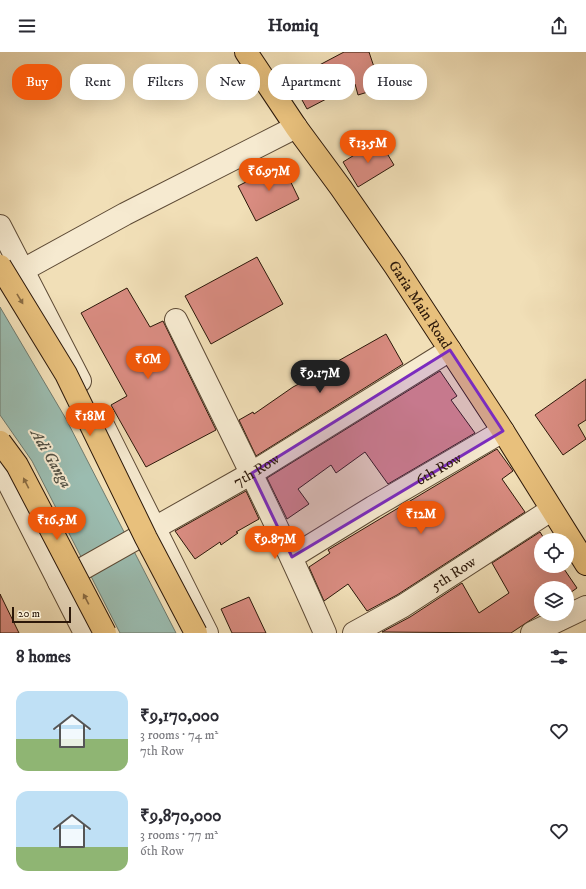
<!DOCTYPE html>
<html lang="en">
<head>
<meta charset="utf-8">
<style>
	body { margin:0; font-family:"IM FELL DW Pica",serif; background:#f2f2f3; color:#2b2b33; height:100vh; display:flex; flex-direction:column; font-size:15px; white-space:nowrap }
	* { box-sizing:border-box; margin:0 }
	p { font-size:13px; color:#7c7c81 }
	.icon { flex:none; width:22px; height:22px; fill:none; stroke:currentColor; stroke-width:2; stroke-linecap:round; stroke-linejoin:round }
	.map { position:relative; height:581px; overflow:hidden }
	.sheet { display:flex; flex-direction:column; background:#fff; flex:1 }
	.sheet>* { flex:none }
	.top-card { position:absolute; left:12px; top:12px; width:562px; height:36px; display:flex; gap:8px }
	.controls { position:absolute; left:534px; top:481px; display:grid; gap:8px }
	.controls a { display:grid; place-items:center; width:40px; height:40px; border-radius:50%; background:#fff; box-shadow:0 4px 16px #0002; font-size:20px }
	.scale { position:absolute; left:12px; bottom:10px; width:59px; box-sizing:border-box; padding-left:4px; border:2px solid #2c180a; border-top:0; font-size:11px; line-height:14px; white-space:nowrap; color:#2c180a; -webkit-text-stroke:3px #f6ead0; paint-order:stroke }
	.price { position:absolute; translate:-50% -34px; padding:0 9px; border-radius:14px; background:#ea580c; color:#fff; font-size:13px; line-height:26px; filter:drop-shadow(0 1px 2px #0008) }
	.price::after { content:''; position:absolute; left:50%; top:24px; width:12px; height:9px; margin-left:-6px; background:inherit; clip-path:polygon(0 0,100% 0,50% 100%) }
	.price.selected { background:#222; color:#fff }
	ul { padding:0; list-style:none }
	li { display:flex; align-items:center; gap:12px; height:100px; padding:0 16px }
	li span { display:grid; place-items:center; flex:none; width:112px; height:80px; border-radius:12px; color:#555 }
	li>.icon { margin-inline-start:auto }
	span .icon { width:48px; height:48px; fill:#fffc; stroke-width:1 }
	li b { font-size:17px }
	h2 { display:flex; justify-content:space-between; align-items:center; height:48px; padding:0 16px; font-size:17px }
	.tag { padding:0 14px; border-radius:16px; background:#fff; box-shadow:0 4px 16px #0002; font-size:14px; line-height:36px }
	.tag.selected { background:#ea580c; color:#fff }
	header { display:flex; justify-content:space-between; align-items:center; height:52px; padding:0 16px; background:#fff; font-size:18px; font-weight:800 }
	.map>svg:first-child { display:block }
	.water { fill:#9bbcb0; stroke:#6f7a6e }
	.building { fill:#d98c81; stroke:#2c180a }
	.lines { fill:none; stroke-linecap:round; stroke-linejoin:round }
	.minor-casing { stroke:#5d4a35; stroke-width:24 }
	.major-casing { stroke:#2c180a; stroke-width:24 }
	.minor { stroke:#f6ead0; stroke-width:22 }
	.major { stroke:#e8c07c; stroke-width:22 }
	.major-bridge-casing { stroke:#2c180a; stroke-width:24; stroke-linecap:butt }
	.major-bridge { stroke:#e8c07c; stroke-width:22 }
	.oneway { fill:#8a6c43 }
	.marked { fill:#7b2cbf; fill-opacity:0.2; stroke:#7b2cbf; stroke-width:3; stroke-linejoin:round }
	.labels { text-anchor:middle; stroke-width:4; stroke-linejoin:round; paint-order:stroke }
	.street-label { font-size:15px; fill:#2c180a; stroke:#f6ead0 }
	.water-label { font-size:16px; font-style:italic; fill:#535144; stroke:#f6ead0 }
</style>
</head>
<body>
<header><svg class="icon" aria-label="menu" viewBox="0 0 24 24"><path d="M4 6h16M4 12h16M4 18h16"/></svg>Homiq<svg class="icon" aria-label="share" viewBox="0 0 24 24"><path d="M12 15V3M7 8l5-5 5 5M5 13v7h14v-7"/></svg></header>
<div class="map">
<svg width="586" height="581" viewBox="0 0 586 581">
	<rect width="100%" height="100%" fill="#f1dfb7"/>
	<filter id="stains"><feTurbulence type="fractalNoise" baseFrequency=".005" numOctaves="4"/><feColorMatrix values="0 0 0 0 .2 0 0 0 0 .09 0 0 0 0 .02 0 0 0 .5 -.17"/></filter>
	<radialGradient id="worn" r=".72"><stop offset=".6" stop-color="#630" stop-opacity="0"/><stop offset="1" stop-color="#630" stop-opacity=".3"/></radialGradient>
	<path class="water" d="M 0,255 L 66,367 L 176,581 L 120,581 L 32,409 L 0,363 Z"/>
	<path class="building" d="M 344,0 L 369,0 L 381,36 L 358,43 L 355,32 L 307,57 L 291,28 Z
		M 379,88 L 394,113 L 358,135 L 343,110 Z
		M 282,112 L 299,147 L 256,169 L 238,134 Z
		M 257,205 L 283,252 L 211,292 L 185,244 Z
		M 127,236 L 150,275 L 163,269 L 216,378 L 146,415 L 111,353 L 127,344 L 81,261 Z
		M 386,282 L 403,312 L 256,404 L 239,368 L 253,360 L 254,362 L 293,335 L 339,311 L 338,309 Z
		M 440,319 L 457,344 L 451,348 L 475,381 L 388,432 L 365,400 L 336,421 L 331,413 L 298,437 L 309,452 L 287,467 L 267,426 Z
		M 586,327 L 586,368 L 578,373 L 586,387 L 563,403 L 535,363 Z
		M 497,397 L 513,419 L 502,427 L 525,460 L 397,543 L 367,559 L 348,532 L 324,549 L 309,515 L 330,501 L 328,498 Z
		M 246,439 L 259,467 L 236,480 L 238,481 L 221,493 L 220,490 L 195,507 L 175,479 Z
		M 540,480 L 545,488 L 541,488 L 541,514 L 562,514 L 577,536 L 567,543 L 567,536 L 541,536 L 541,561 L 511,581 L 382,580 L 410,565 L 462,531 L 479,561 L 509,541 L 492,511 Z
		M 0,542 L 19,581 L 0,581 Z
		M 249,545 L 266,581 L 232,581 L 221,557 Z"/>
	<g class="lines">
		<defs>
			<g id="minor">
				<path d="M 0,174 L 80,329"/>
				<path d="M 23,218 L 125,162 L 296,75"/>
				<path d="M 176,268 C 227,372 279,475 325,581"/>
				<path d="M 99,365 L 207,581"/>
				<path d="M 0,414 L 85,581"/>
				<path id="s1" d="M 292,505 L 373,455 L 503,379"/>
				<path id="s2" d="M 59,530 L 252,421 L 450,298"/>
				<path id="s3" d="M 354,581 L 403,554 L 551,458"/>
				<path d="M 532,581 L 586,555"/>
			</g>
			<g id="major">
				<path id="s4" d="M 246,0 L 296,75 L 341,136 L 395,214 L 503,379 L 586,512"/>
			</g>
		</defs>
		<use href="#minor" class="minor-casing"/>
		<use href="#major" class="major-casing"/>
		<use href="#minor" class="minor"/>
		<use href="#major" class="major"/>
		<defs>
			<path id="major-bridge" d="M 0,214 L 66,322 L 146,486 L 196,581
				M 0,390 L 17,413 L 105,581"/>
		</defs>
		<use href="#major-bridge" class="major-bridge-casing"/>
		<use href="#major-bridge" class="major-bridge"/>
	</g>
	<defs><path id="oneway-solid" d="M-6-.8H1V-3.2L6.5 0L1 3.2V.8H-6Z"/></defs>
	<g class="oneway">
		<use href="#oneway-solid" transform="translate(20 247) rotate(59)"/>
		<use href="#oneway-solid" transform="translate(26 431) rotate(-117)"/>
		<use href="#oneway-solid" transform="translate(86 547) rotate(-118)"/>
	</g>
	<path class="marked" d="M 450,298 L 503,379 L 292,505 L 252,421 Z"/>
	<g class="labels">
		<g class="street-label">
			<text dy="5" stroke="none"><textPath href="#s4" startOffset="307">Garia Main Road</textPath></text>
			<text dy="5" stroke="none"><textPath href="#s1" startOffset="171">6th Row</textPath></text>
			<text dy="5" stroke="none"><textPath href="#s2" startOffset="227">7th Row</textPath></text>
			<text dy="5" stroke="none"><textPath href="#s3" startOffset="116">5th Row</textPath></text>
		</g>
		<g class="water-label">
			<text transform="translate(52 406) rotate(60)" y="6">Adi Ganga</text>
		</g>
	</g>
	<rect width="100%" height="100%" filter="url(#stains)"/>
	<rect width="100%" height="100%" fill="url(#worn)"/>
</svg>
<div class="controls">
<a><svg class="icon" aria-label="locate" viewBox="0 0 24 24"><circle cx="12" cy="12" r="6"/><path d="M12 2v4M12 18v4M2 12h4M18 12h4"/></svg></a>
<a><svg class="icon" aria-label="layers" viewBox="0 0 24 24"><path d="M12 4l9 5-9 5-9-5zM3 14l9 5 9-5"/></svg></a>
</div>
<div class="scale">20 m</div>
<b class="price" style="left:368px;top:112px">₹13.5M</b>
<b class="price" style="left:269px;top:140px">₹6.97M</b>
<b class="price" style="left:148px;top:328px">₹6M</b>
<b class="price selected" style="left:320px;top:342px">₹9.17M</b>
<b class="price" style="left:90px;top:385px">₹18M</b>
<b class="price" style="left:421px;top:483px">₹12M</b>
<b class="price" style="left:57px;top:489px">₹16.5M</b>
<b class="price" style="left:275px;top:508px">₹9.87M</b>
<div class="top-card">
<a class="tag selected">Buy</a>
<a class="tag">Rent</a>
<a class="tag">Filters</a>
<a class="tag">New</a>
<a class="tag">Apartment</a>
<a class="tag">House</a>
</div>
</div>
<section class="sheet">
<h2>8 homes<svg class="icon" aria-label="filters" viewBox="0 0 24 24"><path d="M4 7h16M4 17h16"/><circle cx="9" cy="7" r="2"/><circle cx="15" cy="17" r="2"/></svg></h2>
<ul>
<li><span style="background:linear-gradient(#bfe0f5 60%,#8fb573 0)"><svg class="icon" aria-label="home" viewBox="0 0 24 24"><path d="M3 11l9-7 9 7M6 9v11h12V9"/></svg></span><div><b>₹9,170,000</b><p>3 rooms · 74 m²</p><p>7th Row</p></div><svg class="icon" aria-label="heart" viewBox="0 0 24 24"><path d="M12 20l-8-8c-3-5 5-10 8-4 3-6 11-1 8 4z"/></svg></li>
<li><span style="background:linear-gradient(#bfe0f5 70%,#8fb573 0)"><svg class="icon" aria-label="home" viewBox="0 0 24 24"><path d="M3 11l9-7 9 7M6 9v11h12V9"/></svg></span><div><b>₹9,870,000</b><p>3 rooms · 77 m²</p><p>6th Row</p></div><svg class="icon" aria-label="heart" viewBox="0 0 24 24"><path d="M12 20l-8-8c-3-5 5-10 8-4 3-6 11-1 8 4z"/></svg></li>
</ul>
</section>
</body>
</html>
